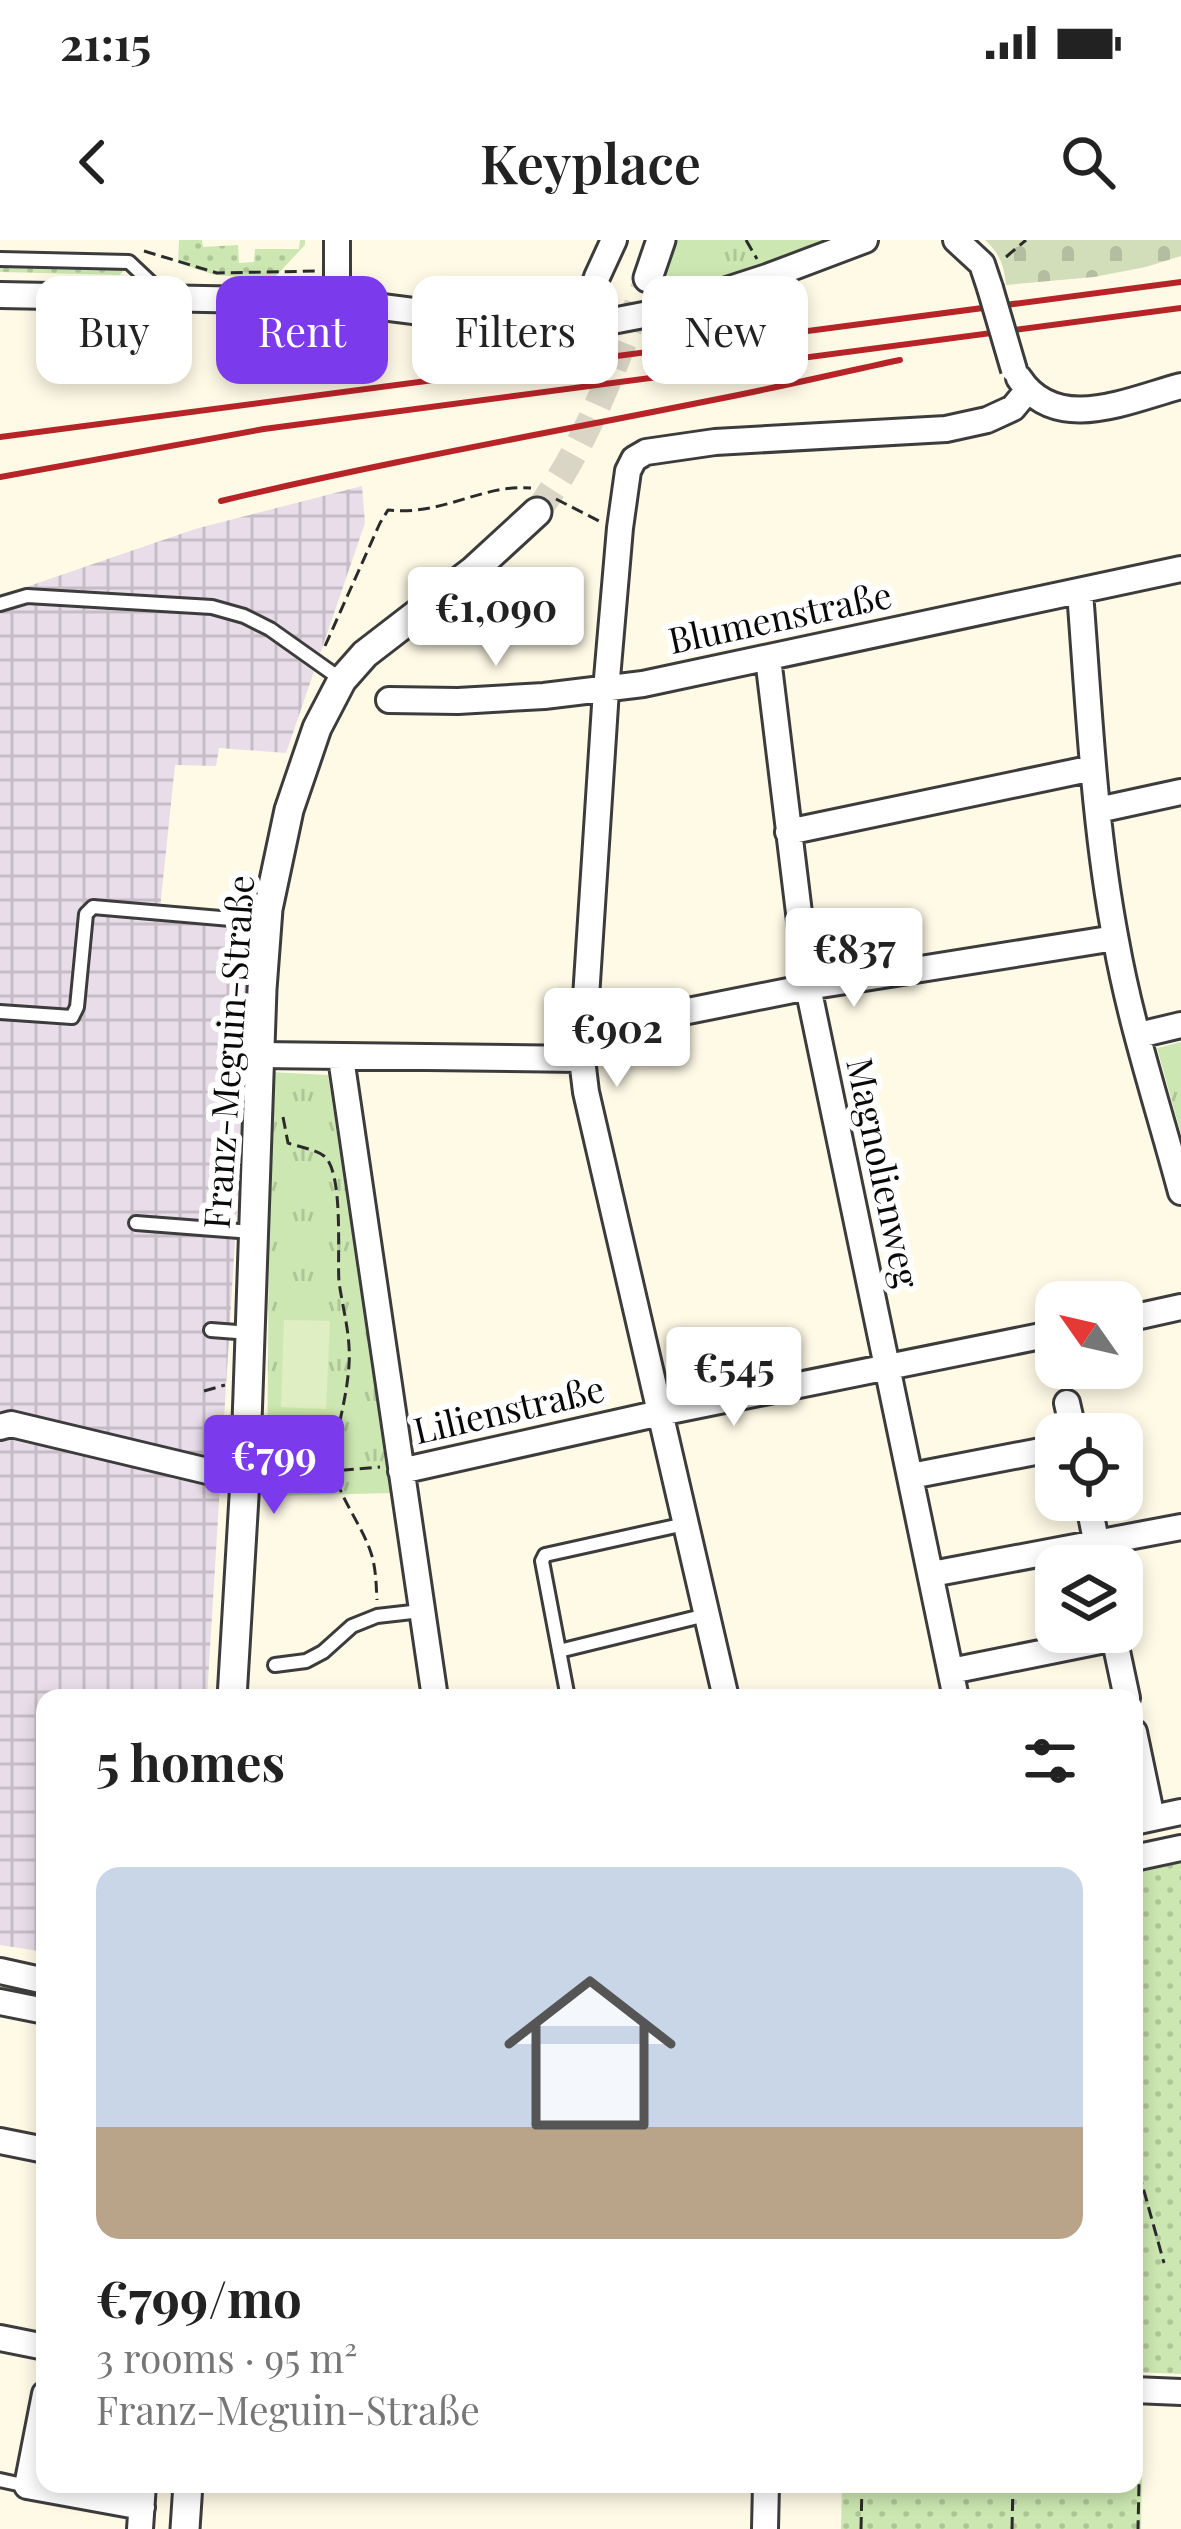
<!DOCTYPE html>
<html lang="en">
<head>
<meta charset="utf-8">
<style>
	body { margin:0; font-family:"Playfair Display",serif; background:#f6f6f6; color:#222; height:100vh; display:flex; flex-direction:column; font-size:45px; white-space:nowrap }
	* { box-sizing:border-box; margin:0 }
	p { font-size:39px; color:#767676 }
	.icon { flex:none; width:66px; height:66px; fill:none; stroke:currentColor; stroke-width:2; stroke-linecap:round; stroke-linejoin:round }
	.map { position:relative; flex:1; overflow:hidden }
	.panel { position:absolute; left:36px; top:1449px; width:1107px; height:804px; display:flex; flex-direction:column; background:#fff; border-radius:24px; box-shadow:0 6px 18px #0003 }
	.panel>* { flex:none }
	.guide { position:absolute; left:36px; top:36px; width:1110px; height:108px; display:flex; gap:24px }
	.needle { width:78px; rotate:304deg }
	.buttons { position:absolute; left:1035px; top:1041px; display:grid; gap:24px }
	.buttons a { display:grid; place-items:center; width:108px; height:108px; border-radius:24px; background:#fff; box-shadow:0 6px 18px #0003; font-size:60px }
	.price { position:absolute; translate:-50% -102px; padding:0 27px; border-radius:12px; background:#fff; color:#222; font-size:39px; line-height:78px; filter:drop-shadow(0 3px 6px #0008) }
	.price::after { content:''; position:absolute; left:50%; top:72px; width:36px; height:27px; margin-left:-18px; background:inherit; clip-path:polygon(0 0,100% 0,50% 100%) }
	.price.current { background:#7c3aed; color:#fff }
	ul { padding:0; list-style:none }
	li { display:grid; align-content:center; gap:24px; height:636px; padding:0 60px }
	li span { display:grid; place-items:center; height:372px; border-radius:24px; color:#555 }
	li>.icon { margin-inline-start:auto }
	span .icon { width:216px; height:216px; fill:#fffc; stroke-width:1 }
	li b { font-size:51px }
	h2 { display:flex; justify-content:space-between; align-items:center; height:144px; padding:0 60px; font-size:51px }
	.chip { padding:0 42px; border-radius:24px; background:#fff; box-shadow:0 6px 18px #0003; font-size:42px; line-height:108px }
	.chip.current { background:#7c3aed; color:#fff }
	.status { display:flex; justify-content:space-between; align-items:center; height:84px; padding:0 60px; background:#fff; direction:ltr }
	.status svg { height:33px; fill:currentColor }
	header { display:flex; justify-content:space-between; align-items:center; height:156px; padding:0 60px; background:#fff; font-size:54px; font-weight:600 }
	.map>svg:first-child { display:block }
	.industrial { fill:url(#industrial-grid) }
	.grass { fill:url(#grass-dots) }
	.cemetery { fill:url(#cemetery-stones) }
	.park { fill:url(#park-tufts) }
	.pitch { fill:#dfefc3 }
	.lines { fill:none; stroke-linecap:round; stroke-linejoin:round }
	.tertiary-tunnel { stroke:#dad6c5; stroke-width:27; stroke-dasharray:27 14; stroke-linecap:butt }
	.service-casing { stroke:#3c3c3c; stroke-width:18 }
	.minor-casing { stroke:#3c3c3c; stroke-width:30 }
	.tertiary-casing { stroke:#3c3c3c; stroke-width:33 }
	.path { stroke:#2b2b2b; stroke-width:3; stroke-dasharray:12 6; stroke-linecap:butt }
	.service { stroke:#fff; stroke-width:12 }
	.minor { stroke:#fff; stroke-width:24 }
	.tertiary { stroke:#fff; stroke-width:27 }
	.rail { stroke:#b72428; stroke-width:6 }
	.minor-bridge-casing { stroke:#3c3c3c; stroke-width:30; stroke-linecap:butt }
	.minor-bridge { stroke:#fff; stroke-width:24 }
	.labels { text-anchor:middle; stroke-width:12; stroke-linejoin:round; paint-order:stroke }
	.street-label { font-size:36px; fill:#090909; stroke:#fff }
</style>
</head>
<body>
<div class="status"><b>21:15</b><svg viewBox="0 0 49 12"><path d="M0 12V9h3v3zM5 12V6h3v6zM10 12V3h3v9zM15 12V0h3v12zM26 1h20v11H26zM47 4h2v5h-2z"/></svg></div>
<header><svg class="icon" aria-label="back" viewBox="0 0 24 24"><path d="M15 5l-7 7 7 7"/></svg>Keyplace<svg class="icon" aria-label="search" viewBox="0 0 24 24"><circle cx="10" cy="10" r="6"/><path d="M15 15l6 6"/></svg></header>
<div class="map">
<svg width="1181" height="2289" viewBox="0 0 1181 2289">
	<defs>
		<pattern id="industrial-grid" width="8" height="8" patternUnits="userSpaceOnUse" patternTransform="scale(3)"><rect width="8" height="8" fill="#e8dde9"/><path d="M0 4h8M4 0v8" fill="none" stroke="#c6bcc6"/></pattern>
		<pattern id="grass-dots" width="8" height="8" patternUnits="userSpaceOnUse" patternTransform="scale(3)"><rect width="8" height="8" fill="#cce7b1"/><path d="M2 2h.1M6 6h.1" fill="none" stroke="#aec597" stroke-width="1.8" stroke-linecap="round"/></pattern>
		<pattern id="cemetery-stones" width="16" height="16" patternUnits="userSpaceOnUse" patternTransform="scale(3)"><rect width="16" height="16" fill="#d2deba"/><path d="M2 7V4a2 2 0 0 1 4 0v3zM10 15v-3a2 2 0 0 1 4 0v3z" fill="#b3bd9f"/></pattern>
		<pattern id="park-tufts" width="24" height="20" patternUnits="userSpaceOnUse" patternTransform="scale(3)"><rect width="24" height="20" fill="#cce7b1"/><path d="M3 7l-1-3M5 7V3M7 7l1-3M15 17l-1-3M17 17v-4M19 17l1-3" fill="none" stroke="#aec597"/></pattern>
	</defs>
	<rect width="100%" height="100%" fill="#fffae6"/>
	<path class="industrial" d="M 362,246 L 365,283 L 286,513 L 219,508 L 216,526 L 175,525 L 159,678 L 248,689 L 245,836 L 207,1458 L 45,1458 L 45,1712 L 0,1705 L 0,356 L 195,289 Z"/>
	<path class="grass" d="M 179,0 L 202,0 L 203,7 L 238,5 L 239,23 L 254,22 L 255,9 L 299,9 L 300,0 L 305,0 L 305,5 L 273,39 L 215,35 L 178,23 Z
		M 0,26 L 120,29 L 123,31 L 120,35 L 0,32 Z
		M 1181,1622 L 1181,2134 L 1134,2132 L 1134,1631 Z
		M 1134,2170 L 1143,2170 L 1141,2289 L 841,2289 L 842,2244 L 1134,2244 Z"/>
	<path class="cemetery" d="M 985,0 L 1181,0 L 1181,16 L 1146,27 L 1094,37 L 1006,45 C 1004,25 1000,14 985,0 Z"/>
	<path class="park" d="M 674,0 L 827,0 C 782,15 701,49 657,47 Z
		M 1181,802 L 1181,894 L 1157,808 Z
		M 270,832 L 328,835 L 392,1253 L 267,1256 Z"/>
	<path class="pitch" d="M 284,1080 L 330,1081 L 326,1169 L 281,1167 Z"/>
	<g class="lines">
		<path class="tertiary-tunnel" d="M 537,272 C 591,198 615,122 648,38"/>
		<defs>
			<path id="service" d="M 0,19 L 129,22 L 165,56
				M 0,364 L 27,356 L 212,367 L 244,376 L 270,389 L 342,440
				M 0,772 L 72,777 L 77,767 L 86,674 L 93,667 L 266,682
				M 136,983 L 252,992
				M 211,1090 L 250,1093
				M 559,1411 L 706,1375
				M 275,1425 L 306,1421 L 323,1412 L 352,1386 L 377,1376 L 421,1371
				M 568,1458 L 542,1321 L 545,1315 L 685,1284
				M 0,2240 L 27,2246"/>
			<path id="minor" d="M 337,0 L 337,62
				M 956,0 L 982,24 L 990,48
				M 0,55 L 301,61 L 374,66 L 508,83 L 602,83 L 659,72 L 767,37 L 865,0
				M 581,84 L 597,37 L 614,0
				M 1019,138 C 1056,195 1128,160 1181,146
				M 1080,352 C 1089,468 1094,586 1116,701 C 1131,786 1159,869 1181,952
				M 768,418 L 808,747 L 956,1458
				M 389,460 L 458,461 L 544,456 L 643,444 L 1181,329
				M 1098,570 L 1181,552
				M 788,592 L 1093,528
				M 583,792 L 808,747 L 1115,698
				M 1139,795 L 1181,785
				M 260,815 L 582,819
				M 341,818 L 435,1458
				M 1122,1080 L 1181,1067
				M 1067,1163 L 1074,1194
				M 0,1187 L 11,1184 L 245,1240
				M 401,1231 L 660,1173 L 1056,1093
				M 911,1236 L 1056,1208
				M 1088,1260 L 1101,1326
				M 932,1334 L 1181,1287
				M 1113,1392 L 1127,1458
				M 951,1431 L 1115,1398
				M 726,1458 L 586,852 L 582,819 L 606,450 L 620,288 L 628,231 L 634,219 L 646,212 L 715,202 L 946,189 L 987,180 L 1013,168 L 1027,151
				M 1134,1492 L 1152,1578
				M 1134,1582 L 1181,1572
				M 1134,1618 L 1181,1608
				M 0,1731 L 45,1741
				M 0,1762 L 45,1771
				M 0,1901 L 45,1910
				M 0,2098 L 45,2107
				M 1134,2150 L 1181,2152
				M 45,2154 L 27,2246 L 142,2267
				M 140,2289 L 143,2244
				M 765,2289 L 766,2244"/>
			<path id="tertiary" d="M 648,38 L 661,0
				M 232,1458 L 245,1240 L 262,749 L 268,669 L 289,570 L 317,488 L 342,440 L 365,414 L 474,330 L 537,272
				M 185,2289 L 188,2244"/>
		</defs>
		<use href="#service" class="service-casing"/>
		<use href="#minor" class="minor-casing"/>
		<use href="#tertiary" class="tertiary-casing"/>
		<path class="path" d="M 746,0 L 757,19
			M 144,11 L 217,33 L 317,31
			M 1006,17 L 1026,0
			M 249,92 L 250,117
			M 125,97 L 126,123
			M 556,259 L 601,282
			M 325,406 L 380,283 L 388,270 C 444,276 481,244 531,248
			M 283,877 L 288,903 C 299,907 315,909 324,916 C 344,932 337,1017 339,1042 C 343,1070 351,1096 349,1125 C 347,1156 338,1187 332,1217 C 333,1250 359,1279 370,1310 C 376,1326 376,1343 377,1360
			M 1062,1128 L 1064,1144
			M 204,1151 L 225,1145
			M 271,1243 L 332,1231 L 380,1227
			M 1134,1915 L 1164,2023
			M 1134,2193 L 1140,2198 L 1138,2289
			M 861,2289 L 862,2244
			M 1012,2289 L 1013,2244"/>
		<use href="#service" class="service"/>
		<use href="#minor" class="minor"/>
		<use href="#tertiary" class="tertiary"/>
		<path class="rail" d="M 0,197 L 1181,42
			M 0,237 L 264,189 L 1181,68
			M 221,261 C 384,222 549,193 713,160 C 776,148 838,133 900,120"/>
		<defs>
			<path id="minor-bridge" d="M 990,48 L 1014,130"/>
		</defs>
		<use href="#minor-bridge" class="minor-bridge-casing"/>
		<use href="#minor-bridge" class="minor-bridge"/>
	</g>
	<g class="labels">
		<g class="street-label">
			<text transform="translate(780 378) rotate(-12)" y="13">Blumenstraße</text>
			<text transform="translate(229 812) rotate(-86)" y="13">Franz-Meguin-Straße</text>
			<text transform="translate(883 933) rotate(78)" y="13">Magnolienweg</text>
			<text transform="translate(509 1170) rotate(-13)" y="13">Lilienstraße</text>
		</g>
	</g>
</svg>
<div class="buttons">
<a><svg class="needle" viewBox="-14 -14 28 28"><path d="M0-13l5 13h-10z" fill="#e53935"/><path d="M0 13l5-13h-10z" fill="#767676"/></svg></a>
<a><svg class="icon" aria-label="locate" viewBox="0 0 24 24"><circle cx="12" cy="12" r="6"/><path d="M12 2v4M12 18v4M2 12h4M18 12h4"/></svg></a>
<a><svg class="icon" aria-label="layers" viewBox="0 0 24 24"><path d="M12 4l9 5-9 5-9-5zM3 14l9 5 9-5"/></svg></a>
</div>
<b class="price" style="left:496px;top:429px">€1,090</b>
<b class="price" style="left:854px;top:770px">€837</b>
<b class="price" style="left:617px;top:850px">€902</b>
<b class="price" style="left:734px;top:1189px">€545</b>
<b class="price current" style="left:274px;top:1277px">€799</b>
<div class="guide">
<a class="chip">Buy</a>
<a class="chip current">Rent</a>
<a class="chip">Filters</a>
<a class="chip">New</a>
</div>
<section class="panel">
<h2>5 homes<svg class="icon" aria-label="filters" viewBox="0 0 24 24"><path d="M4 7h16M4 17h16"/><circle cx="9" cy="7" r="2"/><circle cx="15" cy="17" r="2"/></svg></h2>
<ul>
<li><span style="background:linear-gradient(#c9d6e8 70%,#b9a48a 0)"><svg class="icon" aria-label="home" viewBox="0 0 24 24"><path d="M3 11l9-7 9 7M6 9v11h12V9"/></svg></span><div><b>€799/mo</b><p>3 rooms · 95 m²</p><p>Franz-Meguin-Straße</p></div></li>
</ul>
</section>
</div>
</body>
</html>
